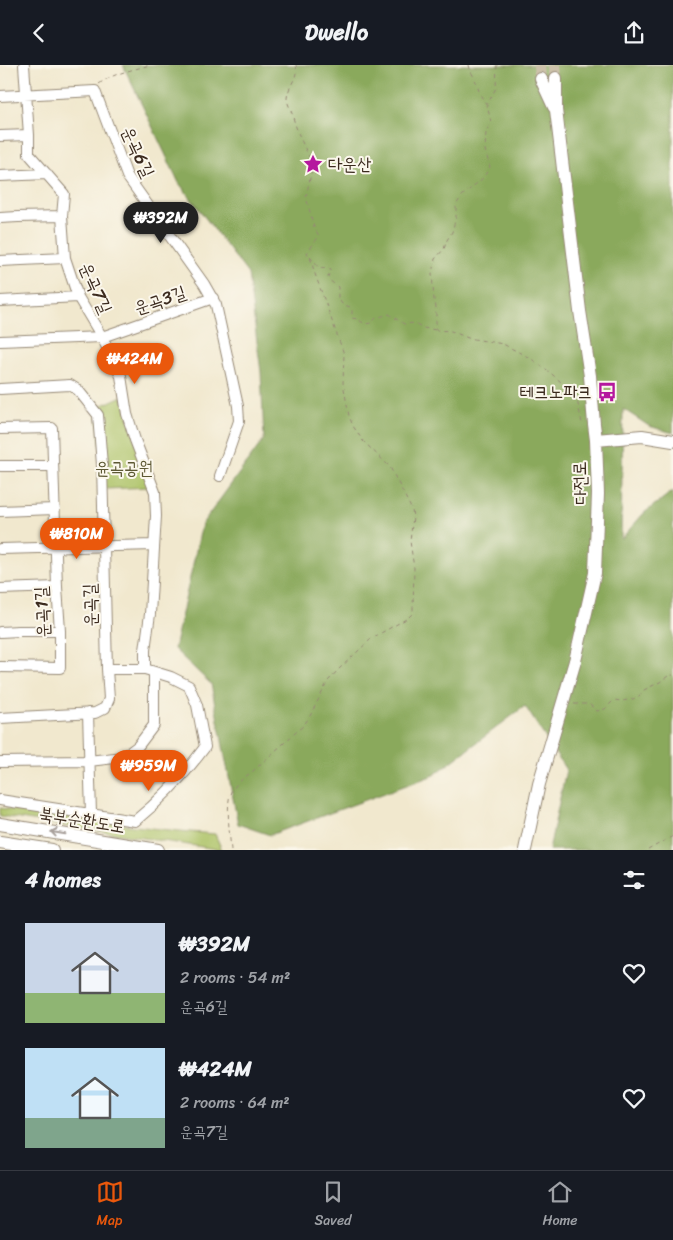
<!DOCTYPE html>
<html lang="en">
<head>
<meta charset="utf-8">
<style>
	body { margin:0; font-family:Sriracha,"Poor Story",sans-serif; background:#242831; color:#f1f3f6; height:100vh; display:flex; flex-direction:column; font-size:19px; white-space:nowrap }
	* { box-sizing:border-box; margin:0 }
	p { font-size:16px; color:#9ea1a6 }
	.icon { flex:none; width:28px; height:28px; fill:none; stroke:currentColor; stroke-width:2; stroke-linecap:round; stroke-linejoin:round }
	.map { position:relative; height:785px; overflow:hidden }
	.sheet { display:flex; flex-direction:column; background:#171b24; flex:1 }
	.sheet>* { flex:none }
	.price { position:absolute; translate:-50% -42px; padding:0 11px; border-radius:18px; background:#ea580c; color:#fff; font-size:16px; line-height:32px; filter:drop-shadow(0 1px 2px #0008) }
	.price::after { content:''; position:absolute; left:50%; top:30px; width:15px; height:11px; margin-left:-8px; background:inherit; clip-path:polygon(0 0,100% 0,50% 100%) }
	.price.current { background:#222; color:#fff }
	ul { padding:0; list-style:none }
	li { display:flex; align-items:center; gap:15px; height:125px; padding:0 25px }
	li span { display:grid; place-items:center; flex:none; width:140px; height:100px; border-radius:0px; color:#555 }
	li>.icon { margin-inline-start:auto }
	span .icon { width:60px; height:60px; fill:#fffc; stroke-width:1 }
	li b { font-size:21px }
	h2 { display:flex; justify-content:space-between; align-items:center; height:60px; padding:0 25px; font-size:21px }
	header { display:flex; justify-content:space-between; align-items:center; height:65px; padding:0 25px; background:#171b24; font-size:22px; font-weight:700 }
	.tab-bar { display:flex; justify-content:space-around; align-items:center; height:70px; border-top:1px solid #363941; background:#171b24; font-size:14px; color:#9ea1a6 }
	.tab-bar a { display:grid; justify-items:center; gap:2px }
	.tab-bar .current { color:#ea580c }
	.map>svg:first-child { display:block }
	.green { fill:#adc367; stroke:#747642 }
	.forest { fill:#8aa95c; stroke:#626a3d }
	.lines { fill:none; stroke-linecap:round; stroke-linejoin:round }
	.major-tunnel { stroke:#cdc2ab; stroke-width:12; stroke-dasharray:12 6; stroke-linecap:butt }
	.minor-casing { stroke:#968976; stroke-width:12 }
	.major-casing { stroke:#968976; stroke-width:14 }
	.path { stroke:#968976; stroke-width:1; stroke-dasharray:4 4; stroke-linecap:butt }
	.minor { stroke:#fff; stroke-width:10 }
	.major { stroke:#fff; stroke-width:12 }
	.oneway { stroke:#a79f9a }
	.labels { text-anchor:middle; stroke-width:4; stroke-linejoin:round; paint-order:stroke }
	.street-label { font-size:18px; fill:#3b2a1e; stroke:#fbf7ec }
	.poi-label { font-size:18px; fill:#3b2a1e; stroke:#fbf7ec; text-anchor:start }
	.park-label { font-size:18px; fill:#5d5834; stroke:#fbf7ec }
</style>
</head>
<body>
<header><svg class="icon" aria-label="back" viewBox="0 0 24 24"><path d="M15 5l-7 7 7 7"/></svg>Dwello<svg class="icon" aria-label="share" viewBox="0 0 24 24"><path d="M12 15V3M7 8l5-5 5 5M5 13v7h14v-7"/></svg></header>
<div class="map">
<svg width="673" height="785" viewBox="0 0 673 785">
	<rect width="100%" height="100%" fill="#fbf7ec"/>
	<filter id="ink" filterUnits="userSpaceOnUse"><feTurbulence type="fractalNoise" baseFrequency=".02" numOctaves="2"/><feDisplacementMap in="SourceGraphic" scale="10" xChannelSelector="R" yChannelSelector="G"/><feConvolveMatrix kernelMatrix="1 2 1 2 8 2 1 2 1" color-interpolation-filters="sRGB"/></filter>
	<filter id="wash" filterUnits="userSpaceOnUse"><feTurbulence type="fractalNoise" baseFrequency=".0096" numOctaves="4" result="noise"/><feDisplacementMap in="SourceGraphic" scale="20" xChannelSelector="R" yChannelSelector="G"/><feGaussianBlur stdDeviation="1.12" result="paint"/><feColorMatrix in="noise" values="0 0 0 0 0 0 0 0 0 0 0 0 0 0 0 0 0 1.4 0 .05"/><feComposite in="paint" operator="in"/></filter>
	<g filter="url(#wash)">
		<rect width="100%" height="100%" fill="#f1e8ce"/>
		<path class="green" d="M 122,331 L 150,422 L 105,424 L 96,343 Z
			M 0,743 C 72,752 143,764 215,769 L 222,785 L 0,751 Z"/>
		<path class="forest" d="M 123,0 L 673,0 L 673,368 L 649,361 L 623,344 L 621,474 L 644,448 L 673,426 L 673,785 L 549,785 L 566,705 L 525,641 L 434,710 L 270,770 L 238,759 L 211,619 L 174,584 L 202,459 L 264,374 L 261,307 L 248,209 L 179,118 Z"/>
	</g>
	<g filter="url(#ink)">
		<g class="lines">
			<path class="major-tunnel" d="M 540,0 L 541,14
				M 555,0 L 556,13"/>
			<defs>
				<path id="minor" d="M 24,0 L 29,70 L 29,89 L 64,129 L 62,151 L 65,193 L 78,232 L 102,272 L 121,311 L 127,349 L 135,375 L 155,427 L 156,451 L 150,549 L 145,585 L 145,604 L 107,604
					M 0,31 L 95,26 L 127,111 L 204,219 L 216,240 L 238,341 L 239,356 L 220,411
					M 0,71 L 29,70
					M 0,111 L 47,109
					M 0,153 L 18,152 L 62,151
					M 0,196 L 65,193
					M 0,236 L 78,232
					M 0,276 L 102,272 L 213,233
					M 0,324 L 70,320 L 78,325 L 98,350 L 102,400 L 107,604 L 109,634 L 105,643 L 95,648 L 0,653
					M 0,364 L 52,363 L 57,522 L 60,566 L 60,603 L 0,602
					M 0,401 L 52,401
					M 0,446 L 55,444
					M 0,484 L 154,480
					M 0,524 L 57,522
					M 0,567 L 19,566 L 60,566
					M 88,648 L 91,749
					M 0,697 L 89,696 L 123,692 L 138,681 L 154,660 L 154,607
					M 0,735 L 135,756 C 162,734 185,709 205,682 L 197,640 L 189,621 L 171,612 L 145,604"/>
				<path id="major" d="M 541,14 L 554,42
					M 596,375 L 642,371 L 673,376
					M 0,759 L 158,785
					M 0,777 L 52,785
					M 525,785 L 539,719 L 575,596 L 595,508 L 598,429 L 596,375 L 594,359 L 590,311 L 580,246 L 556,45 L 556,13"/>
			</defs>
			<use href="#minor" class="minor-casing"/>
			<use href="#major" class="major-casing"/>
			<path class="path" d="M 469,0 C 470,5 471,7 474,12 C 479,23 478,29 487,40
				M 497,0 L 496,23 L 487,40 L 491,57 L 486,67 L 485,85 L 490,102 L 483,113 L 462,131 L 456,140 L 456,152 L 452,167 L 447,175 L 444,184 L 435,194 L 432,208 L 434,235 L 436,242 L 436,265 L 451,266 L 468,273 L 503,279 L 530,293 L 546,304 L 576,330 L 582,358 L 584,359
				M 99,19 C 113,8 133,5 150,0
				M 310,192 L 319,203 L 331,204 L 328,212 L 329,215 L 338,222 L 338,233 L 342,239 L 350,242 L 352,245 L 352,253 L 357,254 L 365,259 L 371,258 L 376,253 L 389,249 L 404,259 L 415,258 L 423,263 L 436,265
				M 574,639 L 589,639 L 597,646 L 605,644 L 614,635 L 622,636 L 633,634 L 639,631 L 644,625 L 660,617 L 668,611 L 673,610
				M 231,785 C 230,773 225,735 232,725 C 236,719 246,711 253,706 L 304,660 L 310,651 L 328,616 L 338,605 L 372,573 L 408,553 L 412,549 L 413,545 L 414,503 L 410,476 L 413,452 L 412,445 L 390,402 L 363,376 L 353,361 L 349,351 L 343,318 L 344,289 L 315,209 L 310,192 L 307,188 L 319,171 L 314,162 L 306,132 L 313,99 C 305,84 297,68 293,52 C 292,46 287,39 287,33 C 288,21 299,12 296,0
				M 648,785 L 673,771"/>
			<use href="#minor" class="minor"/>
			<use href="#major" class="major"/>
		</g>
		<defs><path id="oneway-shaft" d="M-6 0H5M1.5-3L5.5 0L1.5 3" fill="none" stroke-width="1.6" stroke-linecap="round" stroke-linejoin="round" transform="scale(1.25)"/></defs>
		<use class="oneway" href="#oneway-shaft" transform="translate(58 768) rotate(-171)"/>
	</g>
	<defs>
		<symbol id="sight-bare" viewBox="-9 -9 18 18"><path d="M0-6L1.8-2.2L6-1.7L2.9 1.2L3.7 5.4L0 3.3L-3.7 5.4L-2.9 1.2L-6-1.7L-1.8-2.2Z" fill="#b5179e" stroke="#fbf7ec" stroke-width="2.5" paint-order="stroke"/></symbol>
		<symbol id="bus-bare" viewBox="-9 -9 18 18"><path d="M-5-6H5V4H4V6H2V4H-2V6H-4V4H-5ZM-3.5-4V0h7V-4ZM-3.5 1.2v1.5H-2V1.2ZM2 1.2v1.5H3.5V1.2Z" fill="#b5179e" stroke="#fbf7ec" stroke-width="2.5" paint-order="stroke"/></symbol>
	</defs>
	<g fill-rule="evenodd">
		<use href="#sight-bare" x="299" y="85" width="28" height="28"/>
		<use href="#bus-bare" x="593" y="313" width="28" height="28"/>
	</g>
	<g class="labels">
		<g class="street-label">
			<text transform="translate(138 87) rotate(65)" y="6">운곡6길</text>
			<text transform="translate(96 223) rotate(66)" y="6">운곡7길</text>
			<text transform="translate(160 235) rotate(-19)" y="6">운곡3길</text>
			<text transform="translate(580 418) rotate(-91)" y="6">다전로</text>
			<text transform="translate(90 540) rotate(-91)" y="6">운곡길</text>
			<text transform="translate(42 547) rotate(-93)" y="6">운곡1길</text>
			<text transform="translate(82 755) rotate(9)" y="6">북부순환도로</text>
		</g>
		<g class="poi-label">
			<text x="328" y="105">다운산</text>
			<text x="592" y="333" text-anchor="end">테크노파크</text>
		</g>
		<g class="park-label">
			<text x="124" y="409">윤곡공원</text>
		</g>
	</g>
</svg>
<b class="price current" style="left:161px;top:179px">₩392M</b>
<b class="price" style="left:135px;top:320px">₩424M</b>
<b class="price" style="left:77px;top:495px">₩810M</b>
<b class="price" style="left:149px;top:727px">₩959M</b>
</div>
<section class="sheet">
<h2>4 homes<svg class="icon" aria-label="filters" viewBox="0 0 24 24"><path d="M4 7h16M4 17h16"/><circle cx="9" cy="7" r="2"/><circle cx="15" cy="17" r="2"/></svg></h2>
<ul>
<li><span style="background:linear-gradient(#c9d6e8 70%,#8fb573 0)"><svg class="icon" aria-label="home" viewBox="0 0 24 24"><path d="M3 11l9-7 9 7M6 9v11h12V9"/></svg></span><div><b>₩392M</b><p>2 rooms · 54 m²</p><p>운곡6길</p></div><svg class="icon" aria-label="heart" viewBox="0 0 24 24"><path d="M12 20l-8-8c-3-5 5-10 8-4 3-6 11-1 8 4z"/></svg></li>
<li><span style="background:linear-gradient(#bfe0f5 70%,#7fa58c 0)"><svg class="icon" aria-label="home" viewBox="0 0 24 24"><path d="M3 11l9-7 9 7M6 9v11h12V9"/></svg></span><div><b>₩424M</b><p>2 rooms · 64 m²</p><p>운곡7길</p></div><svg class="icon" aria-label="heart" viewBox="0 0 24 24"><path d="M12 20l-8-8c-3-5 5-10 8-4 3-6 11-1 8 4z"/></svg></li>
</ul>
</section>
<nav class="tab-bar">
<a class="current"><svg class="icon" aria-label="map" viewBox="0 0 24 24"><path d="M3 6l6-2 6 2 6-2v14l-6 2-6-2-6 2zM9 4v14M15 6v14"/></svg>Map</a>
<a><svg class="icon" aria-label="saved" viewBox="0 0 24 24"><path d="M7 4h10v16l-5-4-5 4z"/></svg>Saved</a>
<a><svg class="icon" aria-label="home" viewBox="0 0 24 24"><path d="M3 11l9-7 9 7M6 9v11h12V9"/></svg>Home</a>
</nav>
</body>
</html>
